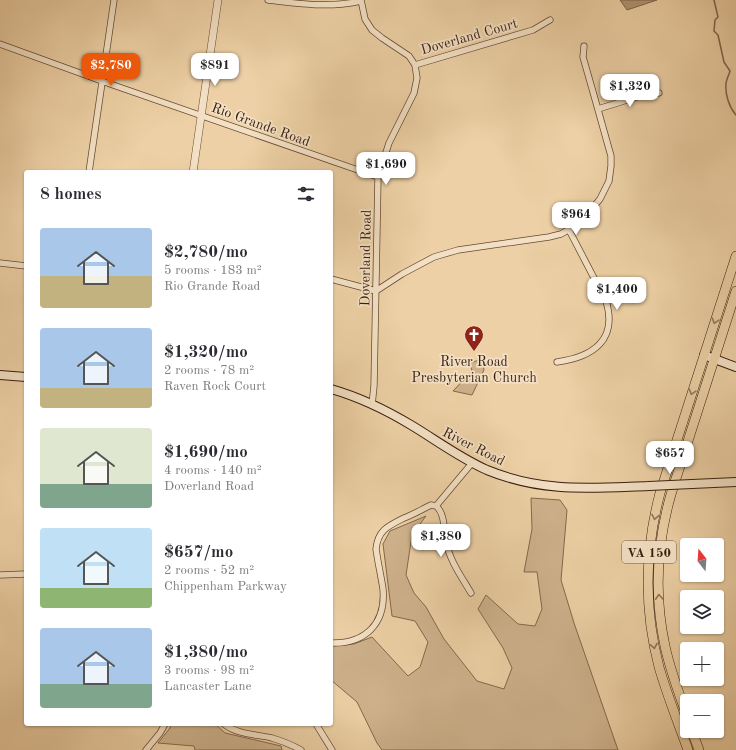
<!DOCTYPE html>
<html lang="en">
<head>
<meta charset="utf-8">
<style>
	body { margin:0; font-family:"Old Standard TT",serif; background:#f7f7f7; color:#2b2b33; height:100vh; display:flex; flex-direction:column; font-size:15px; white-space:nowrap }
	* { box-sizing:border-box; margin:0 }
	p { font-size:13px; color:#7c7c81 }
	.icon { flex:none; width:22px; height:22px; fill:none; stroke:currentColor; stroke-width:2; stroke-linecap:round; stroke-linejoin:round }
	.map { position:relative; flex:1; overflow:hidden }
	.drawer { position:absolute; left:24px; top:170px; width:309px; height:556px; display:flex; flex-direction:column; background:#fff; border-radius:4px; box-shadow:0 1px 3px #0004 }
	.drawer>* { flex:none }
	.needle { width:26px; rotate:343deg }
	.buttons { position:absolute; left:680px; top:538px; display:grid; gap:8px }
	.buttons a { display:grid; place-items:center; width:44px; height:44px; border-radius:4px; background:#fff; box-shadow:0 1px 3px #0004; font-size:20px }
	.price { position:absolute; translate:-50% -34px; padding:0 9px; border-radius:8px; background:#fff; color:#222; font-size:13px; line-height:26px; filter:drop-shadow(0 1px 2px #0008) }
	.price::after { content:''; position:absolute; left:50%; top:24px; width:12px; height:9px; margin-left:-6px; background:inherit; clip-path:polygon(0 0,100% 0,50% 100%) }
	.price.selected { background:#ea580c; color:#fff }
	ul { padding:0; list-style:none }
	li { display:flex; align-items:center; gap:12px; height:100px; padding:0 16px }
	li span { display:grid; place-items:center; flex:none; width:112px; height:80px; border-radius:4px; color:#555 }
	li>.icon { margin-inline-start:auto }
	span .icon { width:48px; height:48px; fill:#fffc; stroke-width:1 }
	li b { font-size:17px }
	h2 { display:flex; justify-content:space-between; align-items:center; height:48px; padding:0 16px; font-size:17px }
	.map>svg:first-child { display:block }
	.green { fill:#ceb28c; stroke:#83684e }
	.water { fill:#af9372; stroke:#7f644a }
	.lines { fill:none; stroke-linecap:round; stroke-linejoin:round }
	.stream { stroke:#7f644a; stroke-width:1.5 }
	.minor-casing { stroke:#654a34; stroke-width:7 }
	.tertiary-casing { stroke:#654a34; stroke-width:8 }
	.secondary-casing { stroke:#381e0f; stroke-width:10 }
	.trunk-casing { stroke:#381e0f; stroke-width:10 }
	.minor { stroke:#f3e0c4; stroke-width:5.5 }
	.tertiary { stroke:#f3e0c4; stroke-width:7 }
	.secondary { stroke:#f3e0c4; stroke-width:8 }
	.trunk { stroke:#edd0a5; stroke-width:9 }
	.secondary-bridge-casing { stroke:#381e0f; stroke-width:10; stroke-linecap:butt }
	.secondary-bridge { stroke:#f3e0c4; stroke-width:8 }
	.oneway { stroke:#92775a }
	.labels { text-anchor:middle; stroke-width:3.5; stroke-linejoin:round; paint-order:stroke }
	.shield { fill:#f3e0c4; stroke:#705845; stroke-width:1 }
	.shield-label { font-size:13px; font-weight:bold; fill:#381e0f }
	.street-label { font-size:14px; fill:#381e0f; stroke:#f3e0c4 }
	.poi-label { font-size:14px; fill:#381e0f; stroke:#f3e0c4 }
</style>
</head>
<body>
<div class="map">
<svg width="736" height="750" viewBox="0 0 736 750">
	<rect width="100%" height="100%" fill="#edd0a5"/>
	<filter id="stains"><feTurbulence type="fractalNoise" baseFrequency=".005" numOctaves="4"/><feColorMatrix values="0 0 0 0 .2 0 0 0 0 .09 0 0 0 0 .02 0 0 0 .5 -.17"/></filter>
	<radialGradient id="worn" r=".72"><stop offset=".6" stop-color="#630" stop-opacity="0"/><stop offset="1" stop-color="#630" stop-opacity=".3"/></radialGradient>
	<path class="green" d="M 482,359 L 484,370 L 472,395 L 453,391 L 472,371 L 470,363 Z
		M 531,498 L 560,500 L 567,510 L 561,580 L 574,623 L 618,750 L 382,750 L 377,743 L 357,702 L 331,680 L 331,645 L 354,644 L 372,637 L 408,676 L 420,667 L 428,642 L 415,621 L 392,616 L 383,544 L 390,531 L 426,516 L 412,535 L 406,575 L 414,593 L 426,607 L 444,639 L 477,681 L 504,689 L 512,668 L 503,648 L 478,609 L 486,595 L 518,624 L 535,626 L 542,609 L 537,572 L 524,572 L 532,529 Z
		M 171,724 L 215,724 L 225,733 L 281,746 L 282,750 L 195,750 L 194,746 L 158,743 L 170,728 Z"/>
	<path class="water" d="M 620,0 L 657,0 L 627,10 Z"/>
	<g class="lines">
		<path class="stream" d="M 714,0 L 718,17 L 715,20 L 714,31 L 718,35 L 724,62 L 730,71 C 729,75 726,80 726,84 C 725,94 729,107 736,115"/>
		<defs>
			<path id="minor" d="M 268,0 C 300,4 329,8 361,1
				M 361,0 L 365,19 L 372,30 L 382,38 L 409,56 L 415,65 L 417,78 L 414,93 L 389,143 L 378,177 L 374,386 L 372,405
				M 0,44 L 113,85 L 378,177
				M 415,65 L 533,30 L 550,20
				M 598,109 L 643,95 L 659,93
				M 89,172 L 114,0
				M 0,263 L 26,266
				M 331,279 L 376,291 L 402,274 L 434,257 L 458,250 L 549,237 L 561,234 L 575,226 L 590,211 L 600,199 L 609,181 L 611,166 L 611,156 L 595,99 L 583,57 L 584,46
				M 557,362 C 593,357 618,340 606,301 L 569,230
				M 436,506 C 445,513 444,531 446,542 C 450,561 461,576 471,593
				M 0,575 L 26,574
				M 331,643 C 365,644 386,624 383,589 C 381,576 378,563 376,549 C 378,530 388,526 404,518 C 412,515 419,511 427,507 L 431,505 L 436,506 L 472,463
				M 224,724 C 238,735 255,734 272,738 C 282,741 292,745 301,750
				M 316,724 L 332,750
				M 146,750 L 160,733 L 165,724"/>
			<path id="tertiary" d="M 193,172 L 218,0"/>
			<path id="secondary" d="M 704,355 L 736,367
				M 0,375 L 26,377
				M 331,389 C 359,397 386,410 411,425 C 436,440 460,458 487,470 C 543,493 590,488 649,486
				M 692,484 L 736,482"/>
			<path id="trunk" d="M 687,716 C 679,693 670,670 665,646 C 654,595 657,541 672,491 L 736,291
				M 692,731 L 699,750
				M 688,750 C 678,722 667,695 659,667 C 644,610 645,550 660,493 L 736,256"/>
		</defs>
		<use href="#minor" class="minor-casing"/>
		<use href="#tertiary" class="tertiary-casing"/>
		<use href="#secondary" class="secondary-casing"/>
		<use href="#trunk" class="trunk-casing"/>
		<use href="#minor" class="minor"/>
		<use href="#tertiary" class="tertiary"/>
		<use href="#secondary" class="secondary"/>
		<use href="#trunk" class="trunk"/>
		<defs>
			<path id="secondary-bridge" d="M 649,486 L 692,484"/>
		</defs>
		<use href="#secondary-bridge" class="secondary-bridge-casing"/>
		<use href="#secondary-bridge" class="secondary-bridge"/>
	</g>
	<defs><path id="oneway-chevron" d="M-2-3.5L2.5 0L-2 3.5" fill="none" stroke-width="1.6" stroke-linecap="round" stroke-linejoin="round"/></defs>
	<g class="oneway">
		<use href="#oneway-chevron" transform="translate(715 321) rotate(108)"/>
		<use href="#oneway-chevron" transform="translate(692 392) rotate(108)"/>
		<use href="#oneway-chevron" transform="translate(655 517) rotate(101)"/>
		<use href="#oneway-chevron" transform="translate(659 597) rotate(-93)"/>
		<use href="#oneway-chevron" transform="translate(654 646) rotate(79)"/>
	</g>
	<defs>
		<symbol id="church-pin" viewBox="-11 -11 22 30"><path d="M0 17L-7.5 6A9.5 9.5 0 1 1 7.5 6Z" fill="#8f2418" stroke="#f3e0c4"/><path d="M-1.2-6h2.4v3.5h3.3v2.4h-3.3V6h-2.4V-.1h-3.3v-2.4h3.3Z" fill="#fff"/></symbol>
	</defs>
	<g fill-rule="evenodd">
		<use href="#church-pin" x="463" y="324" width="22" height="30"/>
	</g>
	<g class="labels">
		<rect class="shield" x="622" y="541" width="54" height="22" rx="3"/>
		<g class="shield-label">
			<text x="649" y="557">VA 150</text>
		</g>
		<g class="street-label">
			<text transform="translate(469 36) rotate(-16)" y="5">Doverland Court</text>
			<text transform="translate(261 124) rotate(20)" y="5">Rio Grande Road</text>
			<text transform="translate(365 258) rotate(-89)" y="5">Doverland Road</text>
			<text transform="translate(474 446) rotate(27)" y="5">River Road</text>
		</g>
		<g class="poi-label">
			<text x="474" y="366">River Road<tspan x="474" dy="16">Presbyterian Church</tspan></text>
		</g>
	</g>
	<rect width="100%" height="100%" filter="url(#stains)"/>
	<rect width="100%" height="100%" fill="url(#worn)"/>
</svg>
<div class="buttons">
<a><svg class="needle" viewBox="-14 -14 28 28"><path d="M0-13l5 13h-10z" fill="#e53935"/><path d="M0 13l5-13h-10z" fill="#7c7c81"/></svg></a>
<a><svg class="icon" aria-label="layers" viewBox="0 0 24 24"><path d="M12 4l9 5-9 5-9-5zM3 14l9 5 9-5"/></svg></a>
<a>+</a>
<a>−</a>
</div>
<b class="price selected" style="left:111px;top:87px">$2,780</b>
<b class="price" style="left:215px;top:87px">$891</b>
<b class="price" style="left:630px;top:108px">$1,320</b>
<b class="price" style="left:386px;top:186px">$1,690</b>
<b class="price" style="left:576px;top:236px">$964</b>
<b class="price" style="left:617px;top:311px">$1,400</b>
<b class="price" style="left:670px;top:475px">$657</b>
<b class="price" style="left:441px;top:558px">$1,380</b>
<section class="drawer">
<h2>8 homes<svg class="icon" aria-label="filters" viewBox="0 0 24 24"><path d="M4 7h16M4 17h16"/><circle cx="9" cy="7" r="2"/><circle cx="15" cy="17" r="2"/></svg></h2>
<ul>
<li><span style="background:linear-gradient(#a9c7e8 60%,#c2b280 0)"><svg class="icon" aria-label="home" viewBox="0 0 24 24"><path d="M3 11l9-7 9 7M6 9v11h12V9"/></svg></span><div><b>$2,780/mo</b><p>5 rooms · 183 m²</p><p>Rio Grande Road</p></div></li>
<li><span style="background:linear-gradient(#a9c7e8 75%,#c2b280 0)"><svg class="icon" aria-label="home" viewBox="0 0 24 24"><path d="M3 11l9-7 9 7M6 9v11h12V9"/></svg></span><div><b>$1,320/mo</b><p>2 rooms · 78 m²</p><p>Raven Rock Court</p></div></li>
<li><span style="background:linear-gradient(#dfe7d0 70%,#7fa58c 0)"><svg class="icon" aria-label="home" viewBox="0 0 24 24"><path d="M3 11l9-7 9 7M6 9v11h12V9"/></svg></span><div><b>$1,690/mo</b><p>4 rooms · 140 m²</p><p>Doverland Road</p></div></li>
<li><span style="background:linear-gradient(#bfe0f5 75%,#8fb573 0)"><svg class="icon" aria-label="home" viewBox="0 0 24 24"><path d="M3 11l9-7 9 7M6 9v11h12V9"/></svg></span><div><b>$657/mo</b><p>2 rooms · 52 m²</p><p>Chippenham Parkway</p></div></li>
<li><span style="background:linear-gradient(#a9c7e8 70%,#7fa58c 0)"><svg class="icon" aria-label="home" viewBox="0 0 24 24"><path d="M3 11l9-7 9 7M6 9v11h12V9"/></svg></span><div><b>$1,380/mo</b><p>3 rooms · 98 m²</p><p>Lancaster Lane</p></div></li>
</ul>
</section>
</div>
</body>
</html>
